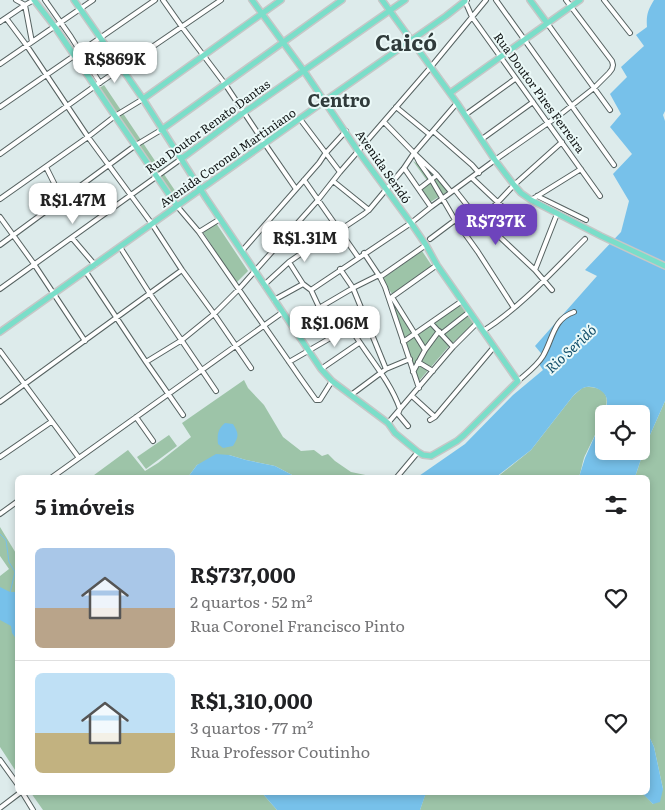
<!DOCTYPE html>
<html lang="pt">
<head>
<meta charset="utf-8">
<style>
	body { margin:0; font-family:Literata,serif; background:#f6f6f6; color:#202124; height:100vh; display:flex; flex-direction:column; font-size:19px; white-space:nowrap }
	* { box-sizing:border-box; margin:0 }
	p { font-size:16px; color:#757577 }
	.icon { flex:none; width:28px; height:28px; fill:none; stroke:currentColor; stroke-width:2; stroke-linecap:round; stroke-linejoin:round }
	.map { position:relative; flex:1; overflow:hidden }
	.drawer { position:absolute; left:15px; top:475px; width:635px; height:320px; display:flex; flex-direction:column; background:#fff; border-radius:8px; box-shadow:0 2px 8px #0003 }
	.drawer>* { flex:none }
	.tools { position:absolute; left:595px; top:405px; display:grid; gap:10px }
	.tools a { display:grid; place-items:center; width:55px; height:55px; border-radius:8px; background:#fff; box-shadow:0 2px 8px #0003; font-size:25px }
	.price { position:absolute; translate:-50% -42px; padding:0 11px; border-radius:10px; background:#fff; color:#222; font-size:16px; line-height:32px; filter:drop-shadow(0 1px 2px #0008) }
	.price::after { content:''; position:absolute; left:50%; top:30px; width:15px; height:11px; margin-left:-8px; background:inherit; clip-path:polygon(0 0,100% 0,50% 100%) }
	.price.active { background:#6e44bc; color:#fff }
	ul { padding:0; list-style:none }
	li { display:flex; align-items:center; gap:15px; height:125px; padding:0 20px }
	li+li { border-top:1px solid #e0e0e0 }
	li span { display:grid; place-items:center; flex:none; width:140px; height:100px; border-radius:8px; color:#555 }
	li>.icon { margin-inline-start:auto }
	span .icon { width:60px; height:60px; fill:#fffc; stroke-width:1 }
	li b { font-size:21px }
	h2 { display:flex; justify-content:space-between; align-items:center; height:60px; padding:0 20px; font-size:21px }
	.map>svg:first-child { display:block }
	.green { fill:#9dc4a8 }
	.water { fill:#77c1ea }
	.lines { fill:none; stroke-linecap:round; stroke-linejoin:round }
	.stream { stroke:#77c1ea; stroke-width:1 }
	.minor-casing { stroke:#566261; stroke-width:6 }
	.major-casing { stroke:#c6c7c7; stroke-width:8 }
	.minor { stroke:#fff; stroke-width:4 }
	.major { stroke:#7adec9; stroke-width:5 }
	.labels { text-anchor:middle; stroke-width:4; stroke-linejoin:round; paint-order:stroke }
	.street-label { font-size:12px; fill:#101414; stroke:#ebf9f8 }
	.water-label { font-size:14px; font-style:italic; fill:#124e6a; stroke:#ebf9f8 }
	.district-label { font-size:18px; font-weight:bold; fill:#303b3b; stroke:#ebf9f8 }
	.town-label { font-size:22px; font-weight:bold; fill:#303b3b; stroke:#ebf9f8 }
</style>
</head>
<body>
<div class="map">
<svg width="665" height="810" viewBox="0 0 665 810">
	<rect width="100%" height="100%" fill="#ddebeb"/>
	<path class="green" d="M 104,85 L 180,198 L 175,201 L 98,89 Z
		M 413,161 L 431,172 L 448,191 L 429,203 L 419,189 L 428,182 Z
		M 216,223 L 248,271 L 237,282 L 235,281 L 203,232 Z
		M 422,251 L 432,266 L 392,294 L 382,279 Z
		M 388,295 L 415,337 L 462,303 L 476,322 L 449,346 L 419,381 Z
		M 244,380 L 248,388 L 264,405 L 283,437 L 301,451 L 314,450 L 322,456 L 328,454 L 335,461 L 351,472 L 375,477 L 296,477 L 275,466 L 246,460 L 229,455 L 197,465 L 188,477 L 90,478 L 128,450 L 145,471 L 158,463 L 191,437 L 182,423 Z
		M 586,387 C 594,387 603,388 606,396 C 611,407 589,446 584,458 C 582,465 581,471 579,477 L 496,478 L 531,450 L 573,396 L 582,388 Z
		M 665,401 L 665,810 L 420,810 L 426,792 L 642,792 L 653,804 L 663,789 L 654,747 L 648,734 L 648,478 L 635,477 L 646,444 Z
		M 169,435 L 177,446 L 146,469 L 137,457 Z
		M 0,527 L 17,555 L 17,773 L 0,747 L 0,576 L 9,569 L 0,556 Z
		M 31,793 L 262,793 L 277,810 L 43,810 Z"/>
	<path class="water" d="M 654,0 L 665,0 L 665,111 L 663,115 L 665,121 L 665,401 L 646,444 L 635,477 L 579,477 L 585,458 L 604,415 L 604,451 L 641,451 L 641,414 L 604,414 C 605,410 607,406 607,402 C 608,391 592,384 583,388 C 579,390 576,393 573,396 L 531,450 L 496,477 L 416,478 L 465,444 L 513,395 L 543,370 L 539,364 L 545,358 L 535,346 L 597,276 L 585,270 L 621,232 L 629,201 L 613,174 L 632,154 L 610,127 L 621,114 L 610,94 L 627,77 L 621,67 L 644,46 L 636,35 L 647,27 C 646,15 648,10 654,0 Z
		M 225,423 L 233,424 C 239,434 239,436 233,446 L 223,448 L 218,444 C 217,434 218,429 225,423 Z
		M 216,454 L 229,455 L 246,460 L 275,466 L 296,477 L 188,477 L 197,465 Z
		M 0,587 L 10,592 L 17,592 L 17,640 L 12,633 L 11,626 L 0,620 Z
		M 648,734 L 654,747 L 663,789 L 660,802 L 653,804 L 642,793 L 648,792 Z
		M 262,793 L 426,793 L 420,810 L 277,810 Z"/>
	<g class="lines">
		<path class="stream" d="M 0,534 L 6,540 L 9,562 L 15,572 L 10,593"/>
		<defs>
			<path id="minor" d="M 16,0 L 25,5 L 32,42
				M 45,0 L 71,37 L 100,83
				M 163,0 L 182,27 L 225,84 L 265,144 L 296,189
				M 467,0 L 465,1 L 472,17 L 600,196
				M 496,0 L 614,165
				M 604,0 L 630,33
				M 6,18 L 27,46 L 88,137 L 152,224 L 182,270 L 214,314 L 251,368
				M 0,22 L 25,5 L 34,0
				M 547,23 L 610,110
				M 0,64 L 93,0
				M 0,107 L 155,0
				M 396,107 L 429,134
				M 465,115 L 515,79
				M 300,119 L 340,172
				M 384,122 L 414,153 L 437,175 L 451,192
				M 433,131 L 472,165 L 479,173
				M 482,139 L 533,102
				M 0,154 L 95,86 L 221,0
				M 416,156 L 419,162 L 431,179 L 455,220 L 478,252 L 514,308
				M 46,167 L 55,185 L 65,198
				M 404,168 L 431,207
				M 472,178 L 524,227
				M 304,180 L 358,257
				M 333,181 L 369,210
				M 419,189 L 437,175
				M 455,190 L 470,209 L 535,270 L 552,290
				M 537,196 L 586,220
				M 0,199 L 88,137 L 115,116 L 143,99
				M 531,200 L 581,169
				M 177,206 L 199,232 L 301,379 L 316,400 L 320,400 L 332,381
				M 0,217 L 34,264 L 85,341
				M 482,219 L 514,185 L 562,142
				M 340,230 L 364,214 L 369,210 L 404,168 L 414,153 L 457,103
				M 199,232 L 220,219
				M 72,238 L 95,265
				M 430,239 L 470,209
				M 0,245 L 136,145 L 161,130
				M 120,247 L 150,294 L 216,391
				M 242,251 L 319,163 L 325,154 L 346,131
				M 364,253 L 380,277 L 385,287 L 419,388
				M 289,262 L 303,284 L 311,290 L 333,337
				M 340,269 L 353,288 L 386,369
				M 535,270 L 557,214
				M 86,272 L 146,362 L 183,415
				M 380,277 L 426,245
				M 264,285 L 289,262 L 338,228
				M 0,289 L 181,159
				M 311,290 L 411,223 L 431,207 L 495,160 L 561,114 L 594,88 L 609,73 L 612,69 L 613,65 L 612,61 L 566,0
				M 392,297 L 425,350
				M 392,297 L 437,265
				M 274,300 L 303,284
				M 319,308 L 353,288 L 379,275
				M 431,323 L 453,347
				M 350,327 C 366,355 389,378 400,409 L 398,414 L 408,426
				M 483,331 C 521,307 553,271 585,239
				M 441,334 L 469,312
				M 403,342 L 462,301
				M 0,351 L 79,458
				M 146,362 L 182,340 L 214,314 L 239,289 L 318,200 L 340,172 L 430,68 L 486,0
				M 289,362 L 365,318
				M 418,362 L 433,371
				M 321,369 L 359,343
				M 413,372 L 425,350 L 439,331
				M 518,381 C 527,373 537,366 543,356 C 553,339 553,319 574,312
				M 351,395 L 386,369 L 410,359
				M 412,396 L 435,417
				M 0,402 L 182,270
				M 136,417 L 153,441
				M 430,420 L 435,417 L 494,347
				M 388,423 L 453,347 L 477,323
				M 0,457 L 51,422
				M 397,477 L 418,452
				M 51,478 L 283,312
				M 0,514 L 18,501
				M 0,760 L 18,785
				M 22,792 L 33,810
				M 0,808 L 21,792"/>
			<path id="major" d="M 34,0 L 55,27 L 115,116 L 177,206
				M 74,0 L 143,99 L 206,198 L 321,369 L 332,381 L 388,423 L 395,433 L 418,452 L 423,455 L 431,456 L 457,441 L 464,435 L 518,381 L 437,265 L 426,245 L 411,223 L 358,151 L 304,71 L 252,0
				M 382,0 L 457,103 L 495,160 L 514,185 L 521,193 L 531,200 L 601,236 L 665,266
				M 530,0 L 547,23
				M 450,93 L 580,0
				M 143,99 L 281,0
				M 161,130 L 342,0
				M 181,159 L 243,113 L 405,0
				M 0,332 L 316,107 L 446,16 L 465,1 L 465,0"/>
		</defs>
		<use href="#minor" class="minor-casing"/>
		<use href="#major" class="major-casing"/>
		<use href="#minor" class="minor"/>
		<use href="#major" class="major"/>
	</g>
	<g class="labels">
		<g class="street-label">
			<text transform="translate(539 93) rotate(54)" y="4">Rua Doutor Pires Ferreira</text>
			<text transform="translate(208 127) rotate(-36)" y="4">Rua Doutor Renato Dantas</text>
			<text transform="translate(228 158) rotate(-35)" y="4">Avenida Coronel Martiniano</text>
			<text transform="translate(383 167) rotate(55)" y="4">Avenida Seridó</text>
		</g>
		<g class="water-label">
			<text transform="translate(571 349) rotate(-43)" y="5">Rio Seridó</text>
		</g>
		<g class="district-label">
			<text x="339" y="107">Centro</text>
		</g>
		<g class="town-label">
			<text x="406" y="51">Caicó</text>
		</g>
	</g>
</svg>
<div class="tools">
<a><svg class="icon" aria-label="locate" viewBox="0 0 24 24"><circle cx="12" cy="12" r="6"/><path d="M12 2v4M12 18v4M2 12h4M18 12h4"/></svg></a>
</div>
<b class="price" style="left:115px;top:84px">R$869K</b>
<b class="price" style="left:73px;top:225px">R$1.47M</b>
<b class="price active" style="left:496px;top:246px">R$737K</b>
<b class="price" style="left:305px;top:263px">R$1.31M</b>
<b class="price" style="left:335px;top:348px">R$1.06M</b>
<section class="drawer">
<h2>5 imóveis<svg class="icon" aria-label="filters" viewBox="0 0 24 24"><path d="M4 7h16M4 17h16"/><circle cx="9" cy="7" r="2"/><circle cx="15" cy="17" r="2"/></svg></h2>
<ul>
<li><span style="background:linear-gradient(#a9c7e8 60%,#b9a48a 0)"><svg class="icon" aria-label="home" viewBox="0 0 24 24"><path d="M3 11l9-7 9 7M6 9v11h12V9"/></svg></span><div><b>R$737,000</b><p>2 quartos · 52 m²</p><p>Rua Coronel Francisco Pinto</p></div><svg class="icon" aria-label="heart" viewBox="0 0 24 24"><path d="M12 20l-8-8c-3-5 5-10 8-4 3-6 11-1 8 4z"/></svg></li>
<li><span style="background:linear-gradient(#bfe0f5 60%,#c2b280 0)"><svg class="icon" aria-label="home" viewBox="0 0 24 24"><path d="M3 11l9-7 9 7M6 9v11h12V9"/></svg></span><div><b>R$1,310,000</b><p>3 quartos · 77 m²</p><p>Rua Professor Coutinho</p></div><svg class="icon" aria-label="heart" viewBox="0 0 24 24"><path d="M12 20l-8-8c-3-5 5-10 8-4 3-6 11-1 8 4z"/></svg></li>
</ul>
</section>
</div>
</body>
</html>
